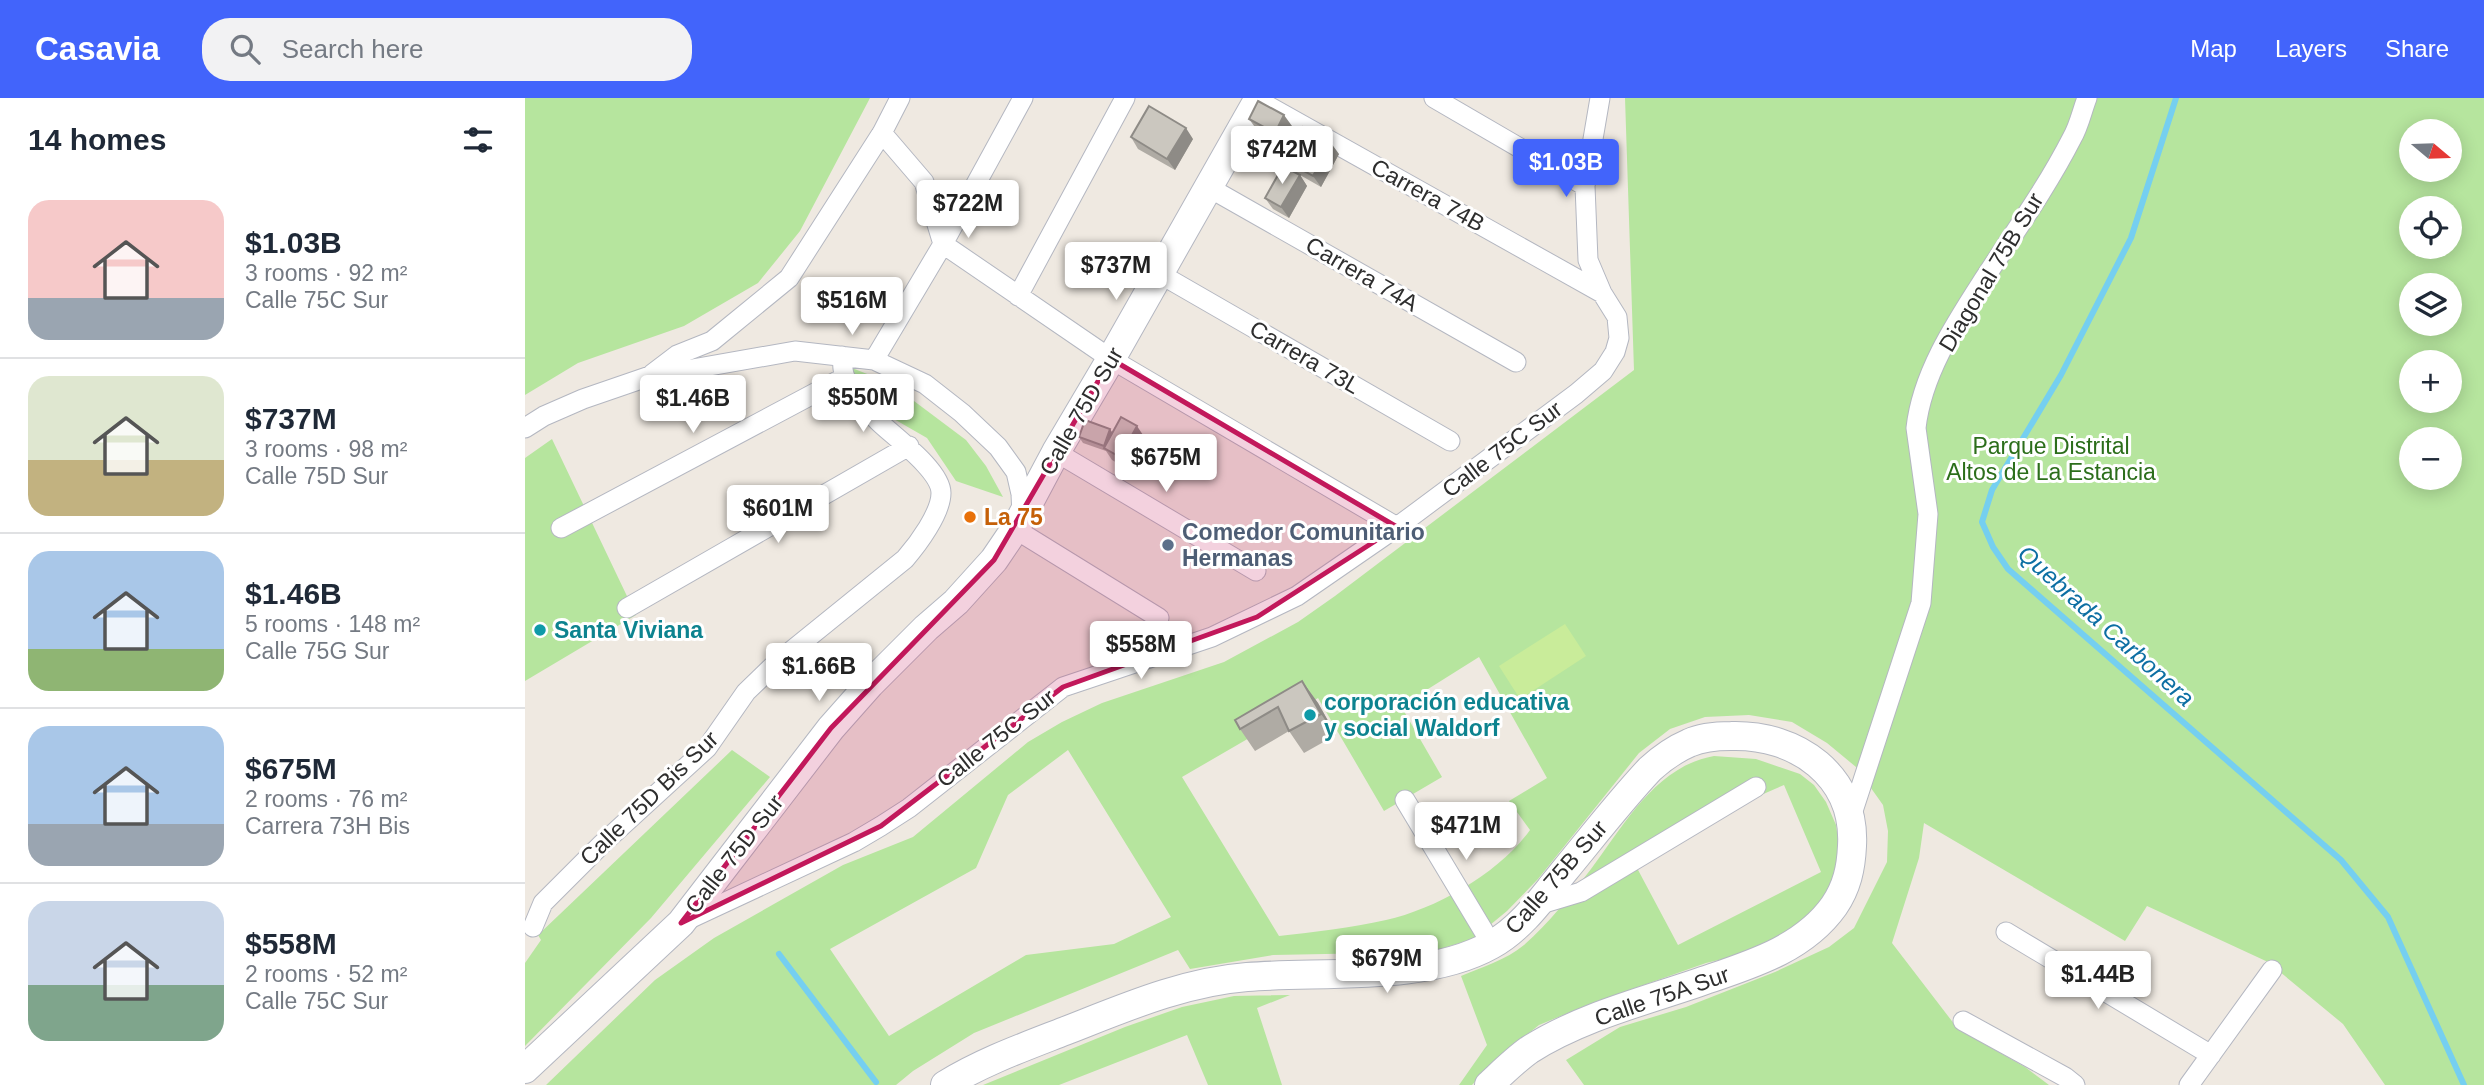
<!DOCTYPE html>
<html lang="en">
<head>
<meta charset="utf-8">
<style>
	body { margin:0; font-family:Arial,sans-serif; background:#f2f2f3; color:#1f2937; height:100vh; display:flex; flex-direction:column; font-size:26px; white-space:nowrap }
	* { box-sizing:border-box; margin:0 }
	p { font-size:23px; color:#747a83 }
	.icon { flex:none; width:38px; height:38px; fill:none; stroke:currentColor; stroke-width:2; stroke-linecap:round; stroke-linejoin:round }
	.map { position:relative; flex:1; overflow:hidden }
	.side { display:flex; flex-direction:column; background:#fff; width:525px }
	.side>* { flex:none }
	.needle { width:46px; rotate:109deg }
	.buttons { position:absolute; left:1874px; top:21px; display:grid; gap:14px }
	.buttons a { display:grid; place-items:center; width:63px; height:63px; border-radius:50%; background:#fff; box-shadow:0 4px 18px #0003; font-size:35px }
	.price { position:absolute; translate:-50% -60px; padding:0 16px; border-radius:7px; background:#fff; color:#222; font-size:23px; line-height:46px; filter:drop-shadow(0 2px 4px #0008) }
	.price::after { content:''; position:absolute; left:50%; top:42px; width:21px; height:16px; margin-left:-10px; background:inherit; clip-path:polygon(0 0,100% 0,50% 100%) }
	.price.on { background:#4264fb; color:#fff }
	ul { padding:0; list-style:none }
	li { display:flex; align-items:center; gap:21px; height:175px; padding:0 28px }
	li+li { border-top:2px solid #e0e1e3 }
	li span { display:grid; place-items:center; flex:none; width:196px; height:140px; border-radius:21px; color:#555 }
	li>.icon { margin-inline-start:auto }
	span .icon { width:84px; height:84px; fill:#fffc; stroke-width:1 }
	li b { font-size:30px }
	h2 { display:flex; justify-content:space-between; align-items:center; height:84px; padding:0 28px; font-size:30px }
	header { display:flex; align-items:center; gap:42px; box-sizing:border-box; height:98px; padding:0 35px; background:#4264fb; color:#fff }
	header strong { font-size:33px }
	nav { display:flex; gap:38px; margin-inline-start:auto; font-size:24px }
	.search { width:490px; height:63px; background:#f2f2f3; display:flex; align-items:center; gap:18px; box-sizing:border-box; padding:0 24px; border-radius:28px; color:#747a83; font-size:26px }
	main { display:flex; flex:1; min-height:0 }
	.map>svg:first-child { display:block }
	.green { fill:#b6e59e; fill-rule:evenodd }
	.pitch { fill:#c9ec9a }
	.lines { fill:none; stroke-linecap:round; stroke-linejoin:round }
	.stream { stroke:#75cff0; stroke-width:6 }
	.street-casing { stroke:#b4b7c1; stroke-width:21 }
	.secondary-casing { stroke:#b4b7c1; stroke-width:30 }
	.street { stroke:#fff; stroke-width:19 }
	.secondary { stroke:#fff; stroke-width:28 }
	.wall { fill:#afaba4 }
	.shaded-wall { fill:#8e8b86 }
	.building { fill:#cbc7bf; stroke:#8e8b86; stroke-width:2 }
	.marked { fill:#c2185b; fill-opacity:0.2; stroke:#c2185b; stroke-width:5; stroke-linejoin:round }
	.food-dot { fill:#e8710a; stroke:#fff; stroke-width:2.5 }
	.service-dot { fill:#5c6f8a; stroke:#fff; stroke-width:2.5 }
	.culture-dot { fill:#0f9aa8; stroke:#fff; stroke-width:2.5 }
	.labels { text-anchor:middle; stroke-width:6; stroke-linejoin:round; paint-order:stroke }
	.street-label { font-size:23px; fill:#2e2e2e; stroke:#fff }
	.park-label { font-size:23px; fill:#2c6e1b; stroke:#fff }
	.food-label { font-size:23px; font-weight:bold; fill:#c56008; stroke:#fff; text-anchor:start }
	.service-label { font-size:23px; font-weight:bold; fill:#4e5e75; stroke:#fff; text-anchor:start }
	.culture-label { font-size:23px; font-weight:bold; fill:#0d838f; stroke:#fff; text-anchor:start }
	.water-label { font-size:24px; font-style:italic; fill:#0d6fa3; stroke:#fff }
</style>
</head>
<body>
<header>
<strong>Casavia</strong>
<div class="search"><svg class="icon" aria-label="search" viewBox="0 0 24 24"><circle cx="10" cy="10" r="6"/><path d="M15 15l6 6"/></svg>Search here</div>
<nav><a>Map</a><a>Layers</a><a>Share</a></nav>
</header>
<main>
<section class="side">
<h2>14 homes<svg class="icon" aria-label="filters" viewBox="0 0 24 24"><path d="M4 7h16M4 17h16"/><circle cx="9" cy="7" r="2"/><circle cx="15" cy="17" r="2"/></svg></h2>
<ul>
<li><span style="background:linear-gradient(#f6c9c9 70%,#9aa5b1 0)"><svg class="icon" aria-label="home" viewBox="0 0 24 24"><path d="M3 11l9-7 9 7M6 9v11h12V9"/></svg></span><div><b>$1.03B</b><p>3 rooms · 92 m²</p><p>Calle 75C Sur</p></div></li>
<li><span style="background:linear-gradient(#dfe7d0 60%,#c2b280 0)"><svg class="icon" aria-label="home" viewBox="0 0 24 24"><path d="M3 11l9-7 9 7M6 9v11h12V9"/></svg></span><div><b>$737M</b><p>3 rooms · 98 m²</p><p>Calle 75D Sur</p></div></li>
<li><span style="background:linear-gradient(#a9c7e8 70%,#8fb573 0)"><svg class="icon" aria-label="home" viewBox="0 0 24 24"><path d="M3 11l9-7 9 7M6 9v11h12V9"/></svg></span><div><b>$1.46B</b><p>5 rooms · 148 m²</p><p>Calle 75G Sur</p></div></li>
<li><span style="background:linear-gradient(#a9c7e8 70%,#9aa5b1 0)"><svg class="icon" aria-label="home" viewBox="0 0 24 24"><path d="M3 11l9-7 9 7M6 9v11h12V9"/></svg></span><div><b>$675M</b><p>2 rooms · 76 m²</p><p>Carrera 73H Bis</p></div></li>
<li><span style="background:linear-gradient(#c9d6e8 60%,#7fa58c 0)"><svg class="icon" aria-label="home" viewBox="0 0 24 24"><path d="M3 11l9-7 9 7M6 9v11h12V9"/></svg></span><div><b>$558M</b><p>2 rooms · 52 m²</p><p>Calle 75C Sur</p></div></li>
</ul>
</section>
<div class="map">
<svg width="1959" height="987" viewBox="0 0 1959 987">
	<rect width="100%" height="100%" fill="#efe9e1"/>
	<path class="green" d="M 0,0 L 345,0 L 275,133 L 233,185 L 159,228 L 53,265 L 0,297 Z
		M 1100,0 L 1959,0 L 1959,987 L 1860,987 L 1818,926 L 1743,864 L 1622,808 L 1600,843 L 1399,725 L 1394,760 L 1367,845 L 1433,931 L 1500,969 L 1524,987 L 1059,987 L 1041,962 L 1095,929 L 1161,909 L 1250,874 L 1304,849 L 1329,830 L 1362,764 L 1363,733 L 1358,707 L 1331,669 L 1302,645 L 1267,624 L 1224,617 L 1180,619 L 1145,631 L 1114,655 L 1013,781 L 982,813 L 948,841 L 905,854 L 748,857 L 665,871 L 653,852 L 449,935 L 388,973 L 371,987 L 21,987 L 130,882 L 189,840 L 318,767 L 388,739 L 503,644 L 537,624 L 577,605 L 699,564 L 773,524 L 810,498 L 1109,272 ZM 1886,33 L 1925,33 L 1925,72 L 1886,72 ZM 1886,110 L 1925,110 L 1925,149 L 1886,149 ZM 1886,187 L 1925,187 L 1925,226 L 1886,226 ZM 1886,264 L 1925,264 L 1925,303 L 1886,303 ZM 1886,341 L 1925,341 L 1925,380 L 1886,380 ZM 954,559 L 1022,680 L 984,703 L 1005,732 C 975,774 912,811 861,822 C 826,830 789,834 754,838 L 657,679 L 793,600 L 859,713 L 917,679 L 876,608 ZM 543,652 L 646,819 L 589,846 L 501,857 L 364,938 L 305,851 L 451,770 L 483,697 Z
		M 327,270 L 365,285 L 441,342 L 461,368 L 478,399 L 431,383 L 402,340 L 348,309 L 332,295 Z
		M 27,341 L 111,517 L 0,583 L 0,360 Z
		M 207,652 L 245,679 L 126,820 L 0,948 L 0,865 L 16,842 L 13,837 Z
		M 1189,658 L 1231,661 L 1275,676 L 1289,687 L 1301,704 L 1311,727 L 1314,747 L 1315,767 L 1299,802 L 1278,825 L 1219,856 L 1181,865 L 1065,906 L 1014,927 L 975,958 L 947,987 L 934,987 L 962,947 L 936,878 C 957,869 981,862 999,847 C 1024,825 1046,797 1066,771 C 1099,727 1131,668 1189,658 ZM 1259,687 L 1296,774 L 1153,847 L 1112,770 L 1204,711 Z
		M 765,897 L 732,910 L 757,987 L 683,987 L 662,937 L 534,987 L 458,987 L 600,929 L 657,909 L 709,898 Z"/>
	<path class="pitch" d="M 1040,526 L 1061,558 L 995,601 L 974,568 Z"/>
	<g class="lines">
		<path class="stream" d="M 1651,0 L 1606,140 L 1536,277 L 1467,392 L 1457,424 L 1468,449 L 1483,471 L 1816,762 L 1863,819 L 1939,987
			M 254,856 L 351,984"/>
		<defs>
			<path id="street" d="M 729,0 L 1077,195
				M 909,0 L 1060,88
				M 357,35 L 399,84 L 418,146 L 586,261 L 872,429
				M 683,89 L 991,264
				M 635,176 L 925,343
				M 493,198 L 600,0
				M 349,262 L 418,146 L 498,0
				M 127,276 L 152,257 L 187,243 L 264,180 L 357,35 L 375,0
				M 0,330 L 19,318 L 58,301 L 122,279 L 270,253 L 349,262 L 400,286 L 437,315 L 473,349 L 491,374 L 496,396 L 497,418
				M 531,354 L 731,473
				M 36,430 L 320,279
				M 490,431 L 634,520
				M 102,510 L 384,348
				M 880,702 L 967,847
				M 1326,719 L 1396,505 L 1403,416 L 1391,330 C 1397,276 1430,226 1459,181 C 1489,135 1522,89 1547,40 C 1554,28 1557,13 1562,0
				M 1013,807 L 1056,794 L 1231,689
				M 160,823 L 329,744 L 356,728 L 384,710 L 538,589 L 687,539 L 772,498 L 872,429 L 1051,296 L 1078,273 L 1090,254 L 1094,240 L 1092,219 L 1077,195 L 1063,162 L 1060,88 L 1075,0
				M 8,829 L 18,805 L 77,746 L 182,650 L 221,594 L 249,567 L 380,461 C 393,446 416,415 416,395 C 416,372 368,338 353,323 C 344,314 324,290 320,279 C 317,273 318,264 317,258
				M 1481,834 L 1686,957
				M 1438,923 L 1540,979 L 1550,987
				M 1664,987 L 1747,872"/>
			<path id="secondary" d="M 0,971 L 156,825 L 306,630 L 345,586 L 401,530 L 431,504 L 469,462 L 490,431 L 531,354 L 586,261 L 734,0
				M 420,987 C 457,964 499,949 540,933 C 599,910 658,884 722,879 C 796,873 900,884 966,847 C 997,830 1018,799 1040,772 C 1068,738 1095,703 1125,671 C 1137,660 1150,651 1164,645 C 1177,639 1193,638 1206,638 C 1272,636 1331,678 1327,748 C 1326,770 1322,789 1309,808 C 1277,853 1221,868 1172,885 C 1116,904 1054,920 1004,952 C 990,962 977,975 964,987"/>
		</defs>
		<use href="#street" class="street-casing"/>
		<use href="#secondary" class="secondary-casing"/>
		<use href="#street" class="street"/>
		<use href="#secondary" class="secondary"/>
	</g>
	<path class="wall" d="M 724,21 L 767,28 L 758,46 L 732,32 Z
		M 606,39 L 668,41 L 650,72 L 613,51 Z
		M 814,56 L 796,89 L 775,77 L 782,88 L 764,120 L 748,111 L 740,100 L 766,72 L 759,62 Z
		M 588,334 L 620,340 L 603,371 L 587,362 L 581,353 L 558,345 L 554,339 Z
		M 777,583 L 793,605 L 811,637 L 779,655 L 764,633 L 730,653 L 715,631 Z"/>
	<path class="shaded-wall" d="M 759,17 L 767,28 L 758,46 L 750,35 Z
		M 661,30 L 668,41 L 650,72 L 642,61 Z
		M 806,45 L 814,56 L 796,89 L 788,78 Z
		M 775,77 L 782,88 L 764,120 L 756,109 Z
		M 612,328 L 620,340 L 603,371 L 595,359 Z
		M 585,331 L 589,337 L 579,348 Z
		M 777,583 L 793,605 L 811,637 L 796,616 Z"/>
	<path class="building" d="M 733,3 L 759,17 L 750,35 L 724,21 Z
		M 624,8 L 661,30 L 642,61 L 606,39 Z
		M 778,29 L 806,45 L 788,78 L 759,62 Z
		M 758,68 L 775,77 L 756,109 L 740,100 Z
		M 596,319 L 612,328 L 595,359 L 579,350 Z
		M 560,322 L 585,331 L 579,348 L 554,339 Z
		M 777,583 L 796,616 L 764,633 L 753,609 L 715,631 L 710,622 Z"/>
	<path class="marked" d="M 586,261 L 872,429 L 732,519 L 538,589 L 356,728 L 156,825 L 306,630 L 469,462 Z"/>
	<circle class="food-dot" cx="445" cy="419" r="7"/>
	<circle class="service-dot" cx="643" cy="447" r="7"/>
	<g class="culture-dot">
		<circle cx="15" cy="532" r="7"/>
		<circle cx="785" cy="617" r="7"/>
	</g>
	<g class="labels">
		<g class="street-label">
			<text transform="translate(903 97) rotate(29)" y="8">Carrera 74B</text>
			<text transform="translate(1466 174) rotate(-59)" y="8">Diagonal 75B Sur</text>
			<text transform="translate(837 176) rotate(30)" y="8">Carrera 74A</text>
			<text transform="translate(780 259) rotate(30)" y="8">Carrera 73L</text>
			<text transform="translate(556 313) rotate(-60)" y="8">Calle 75D Sur</text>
			<text transform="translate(977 351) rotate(-37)" y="8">Calle 75C Sur</text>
			<text transform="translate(471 640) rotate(-38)" y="8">Calle 75C Sur</text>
			<text transform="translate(124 700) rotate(-44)" y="8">Calle 75D Bis Sur</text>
			<text transform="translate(209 756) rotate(-52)" y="8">Calle 75D Sur</text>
			<text transform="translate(1031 779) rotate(-49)" y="8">Calle 75B Sur</text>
			<text transform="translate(1137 898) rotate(-19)" y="8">Calle 75A Sur</text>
		</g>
		<g class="park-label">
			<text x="1526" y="356">Parque Distrital<tspan x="1526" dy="26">Altos de La Estancia</tspan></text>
		</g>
		<g class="food-label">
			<text x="459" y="427">La 75</text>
		</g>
		<g class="service-label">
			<text x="657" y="442">Comedor Comunitario<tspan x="657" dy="26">Hermanas</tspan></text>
		</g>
		<g class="culture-label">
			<text x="29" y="540">Santa Viviana</text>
			<text x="799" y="612">corporación educativa<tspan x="799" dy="26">y social Waldorf</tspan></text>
		</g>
		<g class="water-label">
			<text transform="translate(1581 528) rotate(42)" y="8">Quebrada Carbonera</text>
		</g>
	</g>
</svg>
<div class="buttons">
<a><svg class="needle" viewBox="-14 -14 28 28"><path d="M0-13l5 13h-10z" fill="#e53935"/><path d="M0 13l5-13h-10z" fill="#747a83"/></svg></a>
<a><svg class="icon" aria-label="locate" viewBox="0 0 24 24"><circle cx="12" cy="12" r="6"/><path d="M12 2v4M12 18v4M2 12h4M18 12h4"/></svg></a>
<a><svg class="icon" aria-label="layers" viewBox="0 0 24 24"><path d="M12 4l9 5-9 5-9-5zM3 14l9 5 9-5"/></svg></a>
<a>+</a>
<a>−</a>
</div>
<b class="price" style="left:757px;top:88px">$742M</b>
<b class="price on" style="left:1041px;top:101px">$1.03B</b>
<b class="price" style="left:443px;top:142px">$722M</b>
<b class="price" style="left:591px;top:204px">$737M</b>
<b class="price" style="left:327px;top:239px">$516M</b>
<b class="price" style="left:338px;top:336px">$550M</b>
<b class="price" style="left:168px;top:337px">$1.46B</b>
<b class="price" style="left:641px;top:396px">$675M</b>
<b class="price" style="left:253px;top:447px">$601M</b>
<b class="price" style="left:616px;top:583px">$558M</b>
<b class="price" style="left:294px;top:605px">$1.66B</b>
<b class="price" style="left:941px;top:764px">$471M</b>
<b class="price" style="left:862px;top:897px">$679M</b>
<b class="price" style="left:1573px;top:913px">$1.44B</b>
</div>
</main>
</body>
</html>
